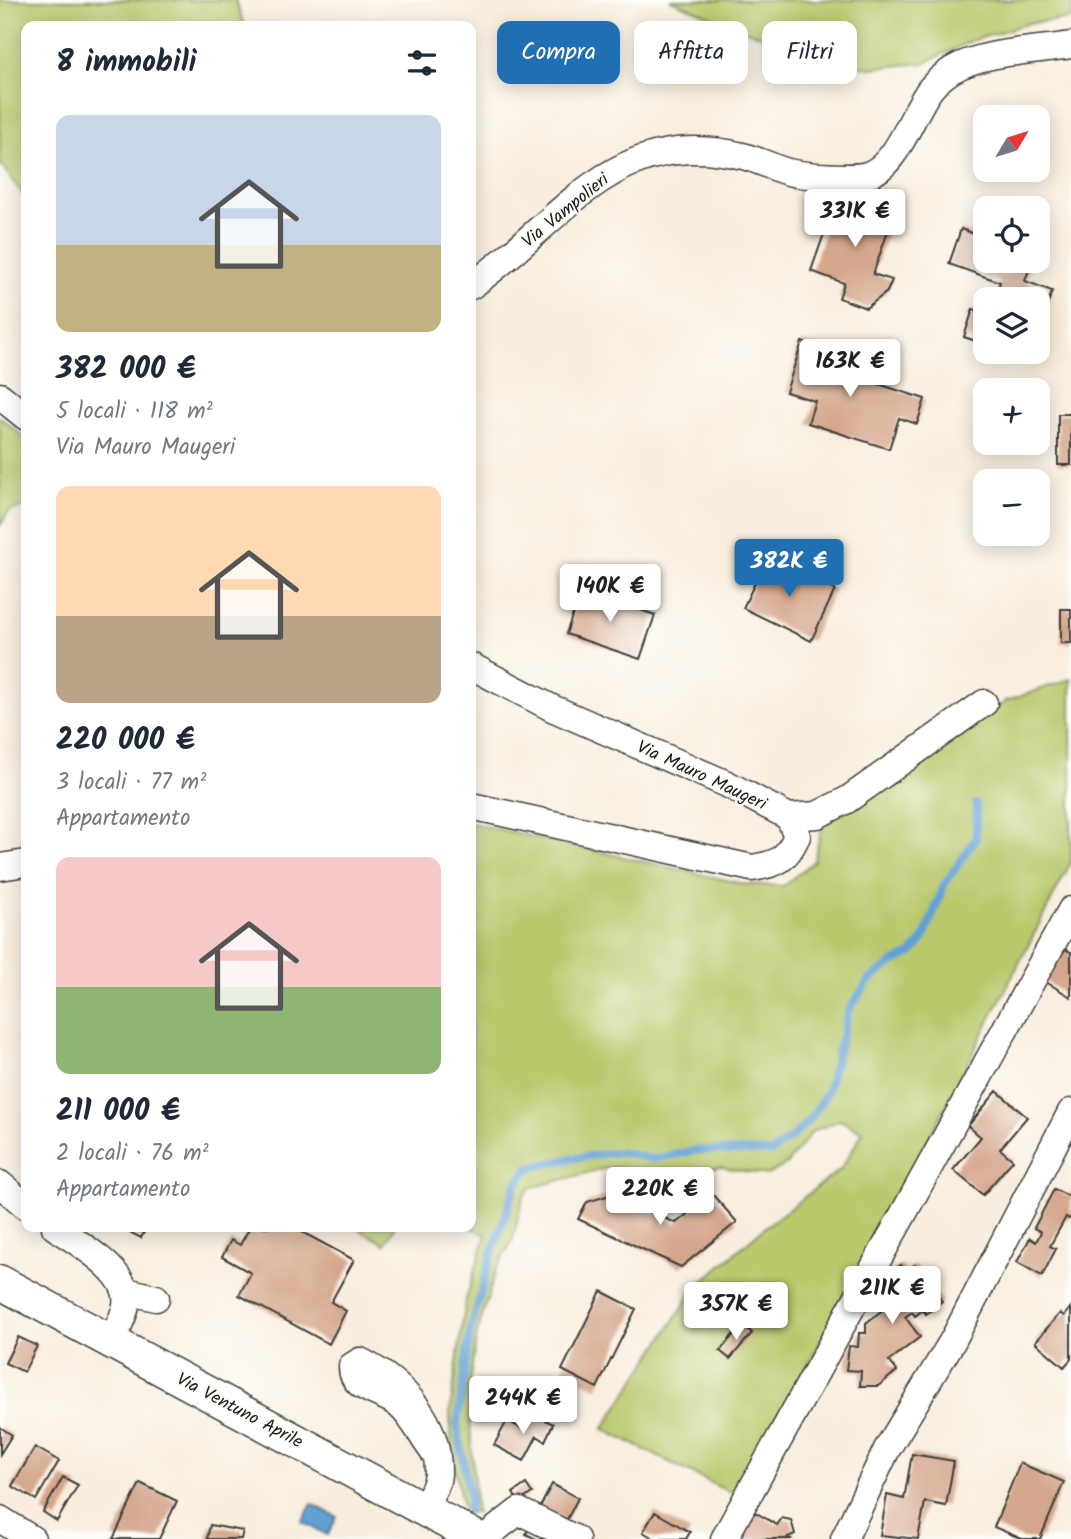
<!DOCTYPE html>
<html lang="it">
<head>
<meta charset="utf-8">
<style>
	body { margin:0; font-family:Kalam,sans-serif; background:#f6f6f7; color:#1f2937; height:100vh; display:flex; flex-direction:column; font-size:26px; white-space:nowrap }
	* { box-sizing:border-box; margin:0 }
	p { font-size:23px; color:#747a83 }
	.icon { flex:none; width:38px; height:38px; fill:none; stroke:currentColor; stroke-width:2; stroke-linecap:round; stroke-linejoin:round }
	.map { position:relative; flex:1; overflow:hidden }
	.drawer { position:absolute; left:21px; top:21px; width:455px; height:1211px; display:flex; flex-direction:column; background:#fff; border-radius:14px; box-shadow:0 4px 18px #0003 }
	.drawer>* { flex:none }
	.guide { position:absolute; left:497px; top:21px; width:469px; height:63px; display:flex; gap:14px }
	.needle { width:46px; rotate:52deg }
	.fabs { position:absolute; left:973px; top:105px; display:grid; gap:14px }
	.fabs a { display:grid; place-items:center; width:77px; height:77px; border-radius:14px; background:#fff; box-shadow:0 4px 18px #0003; font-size:35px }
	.price { position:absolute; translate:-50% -60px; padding:0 16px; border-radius:7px; background:#fff; color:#222; font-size:23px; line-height:46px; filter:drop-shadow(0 2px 4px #0008) }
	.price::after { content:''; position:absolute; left:50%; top:42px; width:21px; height:16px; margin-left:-10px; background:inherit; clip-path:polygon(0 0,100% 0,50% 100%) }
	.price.current { background:#1f6fb2; color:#fff }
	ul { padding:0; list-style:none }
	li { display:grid; align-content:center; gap:14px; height:371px; padding:0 35px }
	li span { display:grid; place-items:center; height:217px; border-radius:14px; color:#555 }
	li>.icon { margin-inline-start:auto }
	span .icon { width:126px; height:126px; fill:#fffc; stroke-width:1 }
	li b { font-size:30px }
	h2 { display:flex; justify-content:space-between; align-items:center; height:84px; padding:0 35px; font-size:30px }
	.tag { padding:0 24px; border-radius:14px; background:#fff; box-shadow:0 4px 18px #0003; font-size:24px; line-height:63px }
	.tag.current { background:#1f6fb2; color:#fff }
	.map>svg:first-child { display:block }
	.green { fill:#b8c86b; stroke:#6a7244; stroke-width:2 }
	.water { fill:#62a1d4; stroke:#3f5e78; stroke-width:2 }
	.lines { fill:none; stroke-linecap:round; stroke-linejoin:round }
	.stream { stroke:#62a1d4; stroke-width:8 }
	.building { fill:#d4a68b }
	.minor-casing { stroke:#3d3c39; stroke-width:29 }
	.major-casing { stroke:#3d3c39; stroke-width:36 }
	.minor { stroke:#fff; stroke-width:26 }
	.major { stroke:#fff; stroke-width:33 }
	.labels { text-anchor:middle; stroke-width:5; stroke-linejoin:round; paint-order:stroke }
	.street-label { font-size:18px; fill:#1c1c1c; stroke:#fdfcf7 }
</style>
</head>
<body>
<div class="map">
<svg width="1071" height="1539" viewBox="0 0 1071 1539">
	<rect width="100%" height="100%" fill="#fdfcf7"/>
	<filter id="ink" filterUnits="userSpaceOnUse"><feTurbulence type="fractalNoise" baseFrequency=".0143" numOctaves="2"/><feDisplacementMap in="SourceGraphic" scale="14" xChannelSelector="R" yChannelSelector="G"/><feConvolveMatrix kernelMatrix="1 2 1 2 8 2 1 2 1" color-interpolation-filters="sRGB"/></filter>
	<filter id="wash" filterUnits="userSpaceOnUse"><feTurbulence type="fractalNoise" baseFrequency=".00686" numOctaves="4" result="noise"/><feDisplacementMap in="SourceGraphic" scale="28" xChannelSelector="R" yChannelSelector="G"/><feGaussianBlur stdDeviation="1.57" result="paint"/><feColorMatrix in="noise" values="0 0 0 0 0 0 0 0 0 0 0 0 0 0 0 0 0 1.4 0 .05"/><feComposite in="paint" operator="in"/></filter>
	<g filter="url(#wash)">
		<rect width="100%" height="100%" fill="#f9eede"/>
		<path class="green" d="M 0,0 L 235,0 L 245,26 L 26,26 L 26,199 L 0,163 Z
			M 670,0 L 1071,0 L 1071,19 L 1029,23 L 971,41 L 924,63 L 870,68 L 811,56 Z
			M 0,417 L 26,439 L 26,507 L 9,511 L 0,526 Z
			M 1071,679 L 1071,862 L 907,1181 L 737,1496 L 603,1429 L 696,1287 L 764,1228 L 841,1169 L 863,1132 L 840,1120 L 813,1131 L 786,1165 L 767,1175 L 720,1167 L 654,1177 L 640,1171 L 610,1167 L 530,1188 L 523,1198 L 512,1242 L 496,1269 L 477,1334 L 468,1391 L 476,1513 L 463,1508 L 452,1455 L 450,1412 L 466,1299 L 486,1235 L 471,1227 L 471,823 L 744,884 L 783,886 L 814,861 L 822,826 L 967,730 L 1006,701 Z
			M 355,1227 L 395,1227 L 385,1244 Z"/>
		<path class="water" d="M 312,1504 L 337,1517 L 328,1535 L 302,1522 Z"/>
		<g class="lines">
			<path class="stream" d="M 468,1511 L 470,1498 L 457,1424 L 470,1332 L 490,1259 L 516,1184 L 529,1168 L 568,1159 L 619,1152 L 653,1159 L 698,1150 L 772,1152 L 793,1136 L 811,1118 L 827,1092 L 849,1010 L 869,980 L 894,962 L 912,953 L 924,938 L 944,885 L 976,838 L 976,804"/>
		</g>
		<g id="blocks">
			<path class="building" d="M 839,191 L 895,211 L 873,274 L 892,280 L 887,292 L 866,308 L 839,298 L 844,283 L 811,271 Z
				M 961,229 L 985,238 L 985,261 L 1032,261 L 1025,281 L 1052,291 L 1038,332 L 1038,299 L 994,299 L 1000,282 L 949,264 Z
				M 973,309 L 985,313 L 985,344 L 964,337 Z
				M 802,342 L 846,356 L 841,372 L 925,399 L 917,424 L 899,418 L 889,449 L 808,423 L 815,401 L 786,392 Z
				M 1058,414 L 1071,414 L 1071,465 L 1058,465 Z
				M 767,557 L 835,590 L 811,641 L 743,608 Z
				M 581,590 L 655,615 L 640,659 L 566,634 Z
				M 1061,609 L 1071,609 L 1071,643 L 1061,643 Z
				M 1065,949 L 1071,952 L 1071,997 L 1046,982 Z
				M 997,1091 L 1027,1117 L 1000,1149 L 1013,1160 L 983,1195 L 953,1170 L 981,1137 L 968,1126 Z
				M 1054,1189 L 1068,1196 L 1071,1190 L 1071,1216 L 1069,1219 L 1066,1217 L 1050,1246 L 1056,1249 L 1042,1276 L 1017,1262 L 1030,1238 L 1036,1242 L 1041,1232 L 1034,1228 Z
				M 712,1194 L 737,1222 L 681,1267 L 578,1219 L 587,1202 L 610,1195 L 676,1223 Z
				M 120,1227 L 147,1227 L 141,1238 Z
				M 250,1227 L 293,1227 L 354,1260 L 331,1302 L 346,1311 L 329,1344 L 239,1295 L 251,1273 L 222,1257 L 231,1240 L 240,1245 Z
				M 901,1265 L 906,1272 L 915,1265 L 942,1301 L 926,1314 L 923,1310 L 915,1316 L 912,1312 L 905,1317 L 920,1337 L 889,1361 L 897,1371 L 878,1386 L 860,1386 L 861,1371 L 846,1370 L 849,1346 L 858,1347 L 859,1333 L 866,1333 L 866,1323 L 886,1307 L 885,1304 L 891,1300 L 878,1283 Z
				M 601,1291 L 636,1309 L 597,1388 L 562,1370 Z
				M 1071,1307 L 1071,1359 L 1064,1367 L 1035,1342 L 1060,1313 L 1064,1316 Z
				M 742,1324 L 752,1333 L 730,1359 L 720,1351 Z
				M 18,1337 L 37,1346 L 24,1372 L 5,1363 Z
				M 531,1412 L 553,1424 L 545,1441 L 537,1436 L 524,1461 L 494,1445 L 507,1421 L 523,1429 Z
				M 0,1427 L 12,1435 L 0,1454 Z
				M 35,1447 L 59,1461 L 36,1500 L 12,1486 Z
				M 912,1454 L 954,1461 L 946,1506 L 925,1502 L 918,1539 L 880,1535 L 887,1495 L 904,1499 Z
				M 1020,1463 L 1064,1482 L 1040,1539 L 1022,1539 L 994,1527 Z
				M 63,1477 L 78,1485 L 57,1521 L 43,1512 Z
				M 140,1483 L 177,1501 L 159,1539 L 113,1539 Z
				M 526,1484 L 532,1493 L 519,1502 L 513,1493 Z
				M 552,1484 L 578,1498 L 557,1539 L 536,1539 L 526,1534 Z
				M 655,1512 L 690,1532 L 686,1539 L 655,1539 L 643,1532 Z
				M 755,1512 L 777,1525 L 782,1518 L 791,1520 L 795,1534 L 788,1537 L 792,1539 L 736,1539 Z
				M 210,1525 L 243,1531 L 241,1539 L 207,1539 Z"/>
		</g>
	</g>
	<g filter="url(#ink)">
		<use href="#blocks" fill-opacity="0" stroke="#3d3c39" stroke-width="2"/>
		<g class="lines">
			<defs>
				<path id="minor" d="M 471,286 C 562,222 614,124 743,156 C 759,160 773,168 788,172 C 805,176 852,179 867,175 C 899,166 913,108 932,87 C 937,81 946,74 952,70 C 984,51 1035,51 1071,45
					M 0,396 L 26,417
					M 471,666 L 552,708 L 727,784 L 789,817 L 797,836 C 786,860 778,864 752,868 L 471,806
					M 789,817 L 817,815 L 847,800 L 984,703
					M 0,867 L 26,863
					M 0,1184 L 26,1206
					M 55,1227 C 78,1244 132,1272 126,1305 C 124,1318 116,1330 111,1341
					M 126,1291 L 156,1298
					M 424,1509 C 429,1498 438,1485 438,1473 C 439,1422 404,1383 360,1361 L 352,1366 C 351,1391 383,1391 399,1405 C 414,1418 422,1438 435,1454
					M 0,1519 L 32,1539
					M 483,1539 L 519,1511 L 576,1539
					M 724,1539 L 1071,910
					M 844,1539 L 887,1449 L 953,1340 L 1071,1112"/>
				<path id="major" d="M 0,1282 L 479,1539"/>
			</defs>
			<use href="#minor" class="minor-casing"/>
			<use href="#major" class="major-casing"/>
			<use href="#minor" class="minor"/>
			<use href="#major" class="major"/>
		</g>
	</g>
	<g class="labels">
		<g class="street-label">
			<text transform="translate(565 210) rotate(-39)" y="6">Via Vampolieri</text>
			<text transform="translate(702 775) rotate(25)" y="6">Via Mauro Maugeri</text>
			<text transform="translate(240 1410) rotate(28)" y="6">Via Ventuno Aprile</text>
		</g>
	</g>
</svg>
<div class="fabs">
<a><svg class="needle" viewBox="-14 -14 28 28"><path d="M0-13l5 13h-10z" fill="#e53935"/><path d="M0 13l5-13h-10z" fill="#747a83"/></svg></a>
<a><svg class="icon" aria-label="locate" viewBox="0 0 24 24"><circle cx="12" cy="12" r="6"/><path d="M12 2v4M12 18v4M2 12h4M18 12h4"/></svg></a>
<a><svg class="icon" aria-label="layers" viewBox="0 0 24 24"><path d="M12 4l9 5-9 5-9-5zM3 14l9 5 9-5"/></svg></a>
<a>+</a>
<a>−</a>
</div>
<b class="price" style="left:855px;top:249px">331K €</b>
<b class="price" style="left:850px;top:399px">163K €</b>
<b class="price current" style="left:789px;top:599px">382K €</b>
<b class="price" style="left:610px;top:624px">140K €</b>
<b class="price" style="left:660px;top:1227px">220K €</b>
<b class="price" style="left:892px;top:1326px">211K €</b>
<b class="price" style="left:736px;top:1342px">357K €</b>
<b class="price" style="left:523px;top:1436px">244K €</b>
<div class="guide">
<a class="tag current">Compra</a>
<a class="tag">Affitta</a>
<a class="tag">Filtri</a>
</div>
<section class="drawer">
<h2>8 immobili<svg class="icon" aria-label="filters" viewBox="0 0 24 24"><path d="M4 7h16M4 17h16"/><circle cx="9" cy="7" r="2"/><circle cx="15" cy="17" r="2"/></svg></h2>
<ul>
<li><span style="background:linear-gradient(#c9d6e8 60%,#c2b280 0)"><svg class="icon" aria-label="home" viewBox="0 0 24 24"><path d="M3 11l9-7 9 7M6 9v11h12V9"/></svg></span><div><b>382 000 €</b><p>5 locali · 118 m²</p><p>Via Mauro Maugeri</p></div></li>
<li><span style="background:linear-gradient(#ffd9b3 60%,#b9a48a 0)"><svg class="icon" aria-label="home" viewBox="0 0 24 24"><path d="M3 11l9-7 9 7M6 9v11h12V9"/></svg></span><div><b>220 000 €</b><p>3 locali · 77 m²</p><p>Appartamento</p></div></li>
<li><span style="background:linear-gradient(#f6c9c9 60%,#8fb573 0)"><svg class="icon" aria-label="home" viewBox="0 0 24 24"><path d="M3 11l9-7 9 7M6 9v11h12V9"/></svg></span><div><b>211 000 €</b><p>2 locali · 76 m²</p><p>Appartamento</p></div></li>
</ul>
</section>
</div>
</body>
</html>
